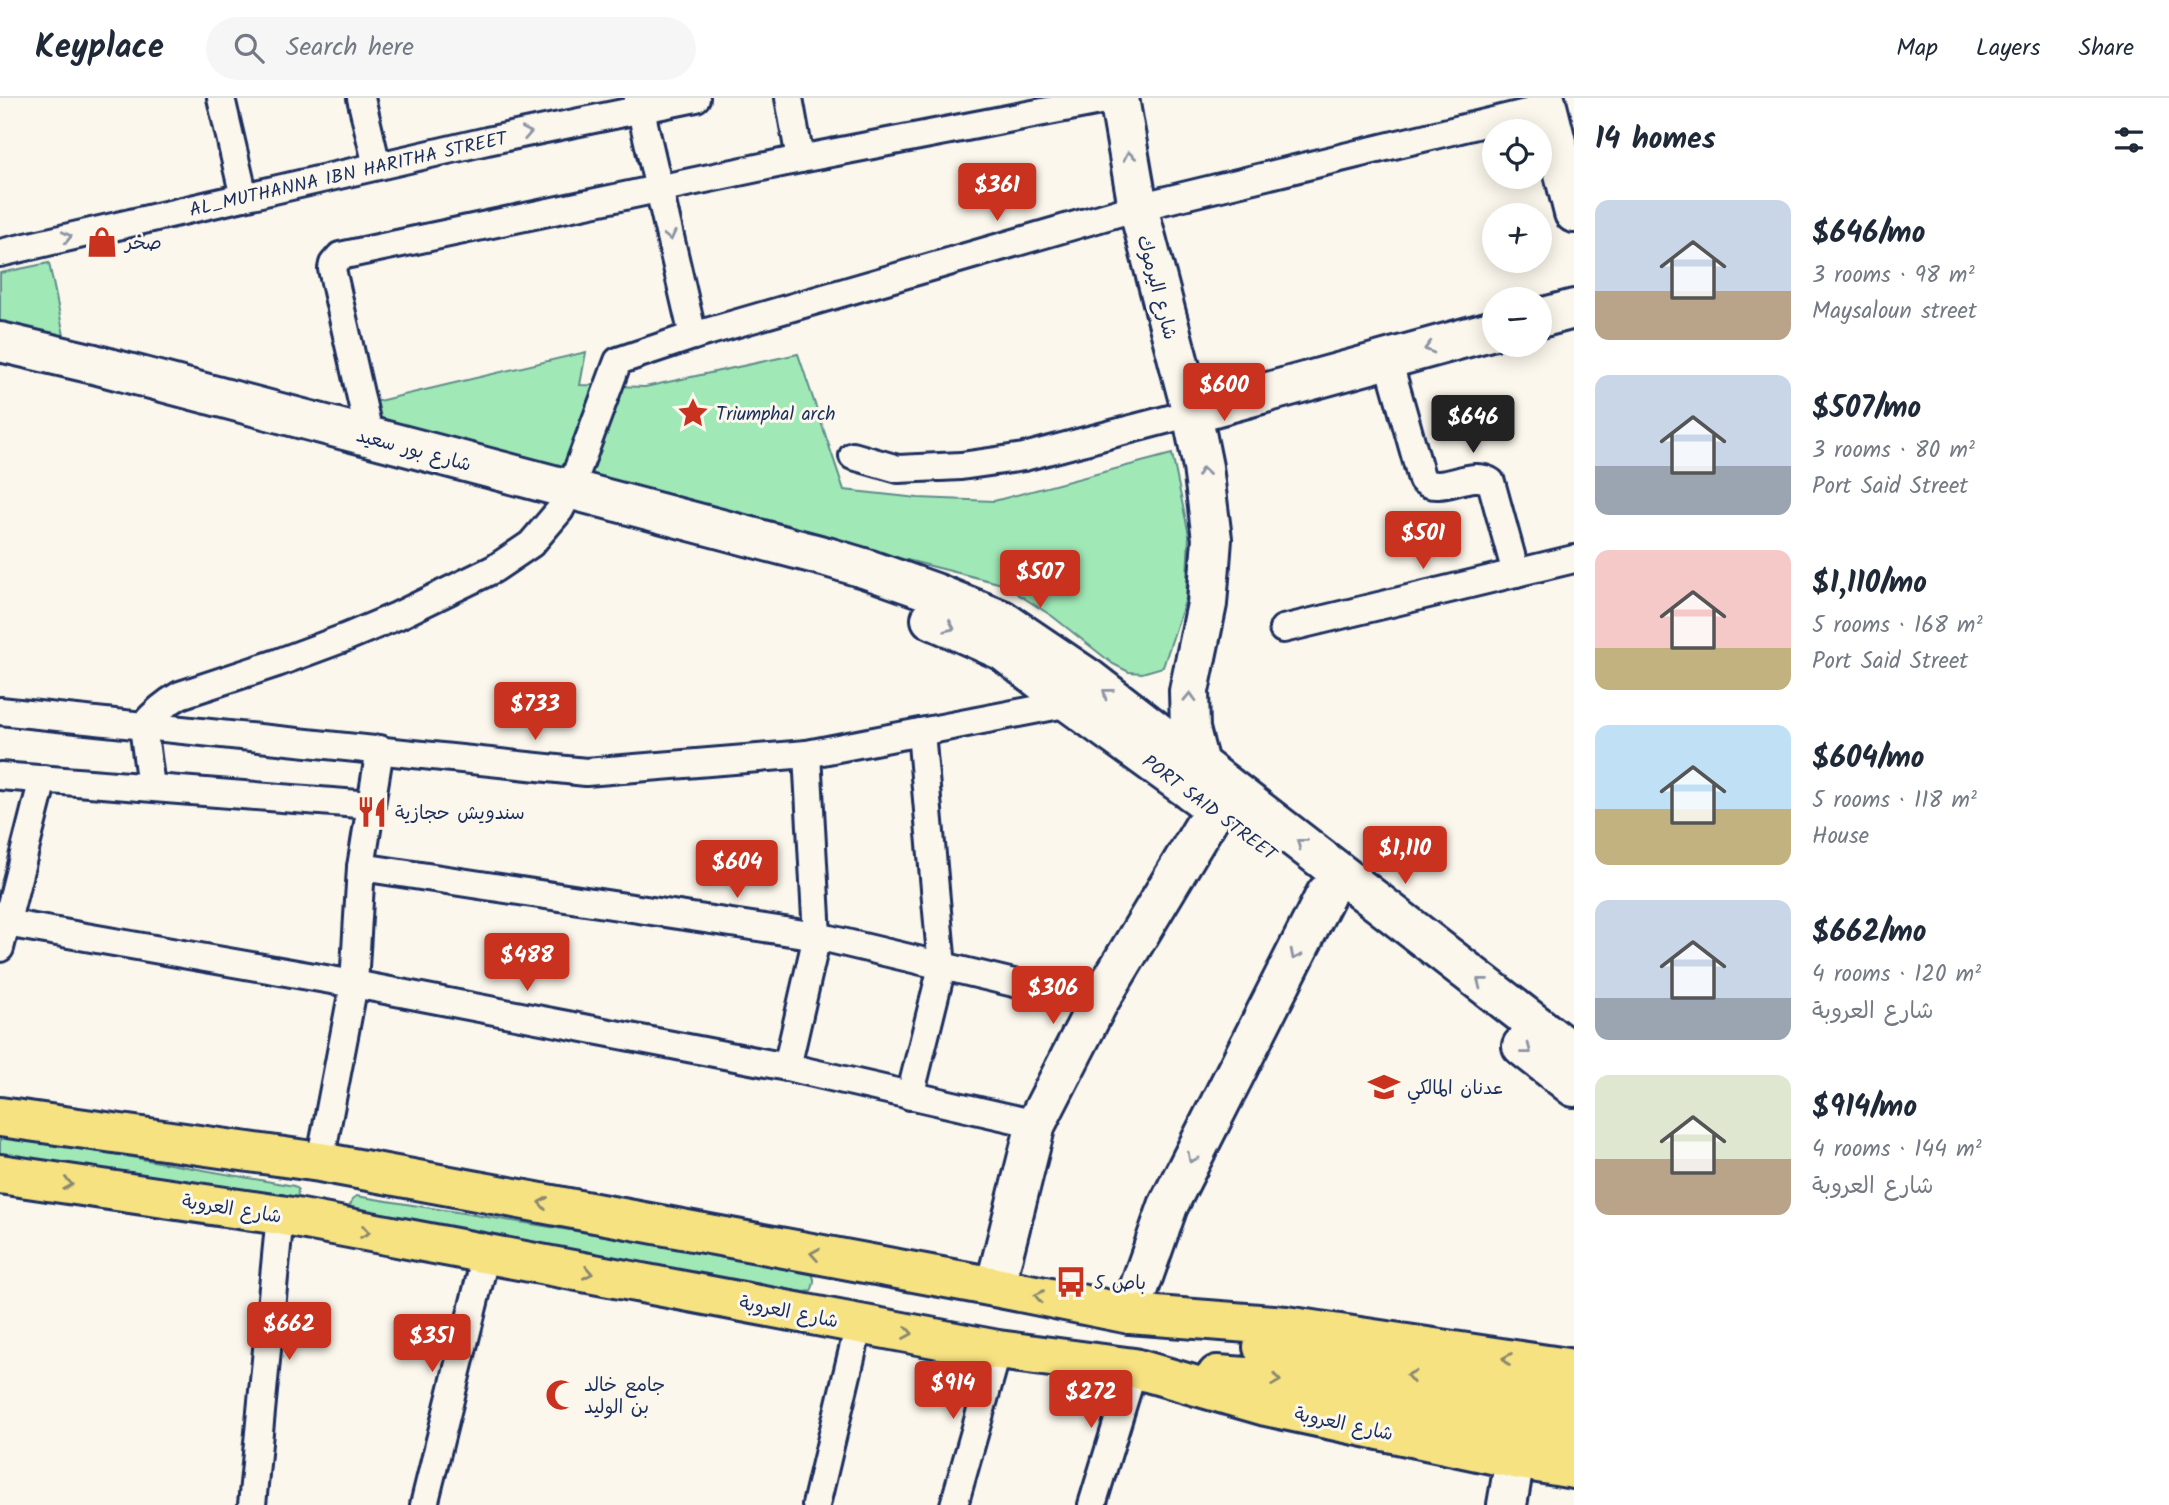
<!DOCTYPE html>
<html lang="en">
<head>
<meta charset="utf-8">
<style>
	body { margin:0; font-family:Kalam,"Playpen Sans Arabic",sans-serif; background:#f6f6f7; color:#1f2937; height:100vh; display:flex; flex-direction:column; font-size:26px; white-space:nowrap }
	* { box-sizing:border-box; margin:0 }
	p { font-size:23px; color:#747a83 }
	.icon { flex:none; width:38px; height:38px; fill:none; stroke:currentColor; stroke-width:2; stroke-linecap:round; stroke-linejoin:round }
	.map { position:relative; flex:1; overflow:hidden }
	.side { display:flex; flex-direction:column; background:#fff; width:595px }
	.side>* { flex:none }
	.controls { position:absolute; left:1482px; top:21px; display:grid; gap:14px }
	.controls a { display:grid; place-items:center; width:70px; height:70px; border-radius:50%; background:#fff; box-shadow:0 4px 18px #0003; font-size:35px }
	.price { position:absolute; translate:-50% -60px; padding:0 16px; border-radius:7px; background:#c8321e; color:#fff; font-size:23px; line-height:46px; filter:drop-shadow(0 2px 4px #0008) }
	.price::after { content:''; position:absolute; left:50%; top:42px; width:21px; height:16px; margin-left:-10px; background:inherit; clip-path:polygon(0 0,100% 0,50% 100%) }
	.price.on { background:#222; color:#fff }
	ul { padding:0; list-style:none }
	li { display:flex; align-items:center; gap:21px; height:175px; padding:0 21px }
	li span { display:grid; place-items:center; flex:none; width:196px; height:140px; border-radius:14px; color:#555 }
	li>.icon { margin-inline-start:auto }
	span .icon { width:84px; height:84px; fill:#fffc; stroke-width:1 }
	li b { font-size:30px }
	h2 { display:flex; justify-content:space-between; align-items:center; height:84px; padding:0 21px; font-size:30px }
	header { display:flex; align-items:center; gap:42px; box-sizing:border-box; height:98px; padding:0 35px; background:#fff; border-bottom:2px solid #e0e1e3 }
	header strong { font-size:33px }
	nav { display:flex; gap:38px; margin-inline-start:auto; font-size:24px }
	.search { width:490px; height:63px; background:#f6f6f7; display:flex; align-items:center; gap:18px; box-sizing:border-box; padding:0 24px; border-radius:38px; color:#747a83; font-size:26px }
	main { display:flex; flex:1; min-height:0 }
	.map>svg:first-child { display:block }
	.green { fill:#a0e9b7; stroke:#5e8c8a; stroke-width:2 }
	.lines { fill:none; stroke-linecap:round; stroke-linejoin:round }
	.street-casing { stroke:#1b2f5e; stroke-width:32 }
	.secondary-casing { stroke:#1b2f5e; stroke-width:44 }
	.primary-casing { stroke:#1b2f5e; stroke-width:44 }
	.street { stroke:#fbf7ec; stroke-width:26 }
	.secondary { stroke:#fbf7ec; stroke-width:38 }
	.primary { stroke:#f6e281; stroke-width:38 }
	.oneway { stroke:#8b93a5 }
	.oneway2 { stroke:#888870 }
	.labels { text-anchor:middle; stroke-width:6; stroke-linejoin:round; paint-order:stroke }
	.street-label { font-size:19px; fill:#1b2f5e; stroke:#fbf7ec }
	.poi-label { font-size:19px; fill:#1b2f5e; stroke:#fbf7ec; text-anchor:start }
</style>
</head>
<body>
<header>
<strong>Keyplace</strong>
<div class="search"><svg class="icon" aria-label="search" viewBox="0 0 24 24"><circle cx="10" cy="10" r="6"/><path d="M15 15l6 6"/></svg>Search here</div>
<nav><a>Map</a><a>Layers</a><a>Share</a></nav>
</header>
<main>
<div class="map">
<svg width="1574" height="1407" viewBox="0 0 1574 1407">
	<rect width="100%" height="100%" fill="#fbf7ec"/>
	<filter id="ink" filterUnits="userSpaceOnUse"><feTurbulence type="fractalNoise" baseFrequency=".0143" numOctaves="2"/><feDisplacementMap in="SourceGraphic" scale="14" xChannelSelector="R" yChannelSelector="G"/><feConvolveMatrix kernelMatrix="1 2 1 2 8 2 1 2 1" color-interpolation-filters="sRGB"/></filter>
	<g filter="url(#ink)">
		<path class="green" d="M 49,165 L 66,247 L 0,230 L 0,175 Z
			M 586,254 L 580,287 L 645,289 L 798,256 L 844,392 L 918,400 L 994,403 L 1172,356 L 1189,437 L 1186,500 L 1163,569 L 1142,575 L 1129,574 L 1113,566 L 1052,518 L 1002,486 L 376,328 L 370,305 Z
			M 0,1036 L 294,1088 L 298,1091 L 297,1108 L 0,1062 Z
			M 356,1098 L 807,1170 C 815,1178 816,1183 811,1193 L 805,1194 L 356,1124 L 349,1111 L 352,1102 Z"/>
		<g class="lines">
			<defs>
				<g id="street">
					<path d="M 221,0 L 244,99"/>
					<path d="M 361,0 L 377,68"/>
					<path d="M 638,0 L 693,238"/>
					<path d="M 789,0 L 800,61"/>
					<path id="s1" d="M 0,155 L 487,43 L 696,0"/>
					<path d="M 1388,261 L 1422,382 C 1441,398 1471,370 1491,384 L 1516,475"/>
					<path d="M 370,340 L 332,171 L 333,166 L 340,158 L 800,61 L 1116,0"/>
					<path d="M 853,358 L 898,371 L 961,368 L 1024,359 L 1192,315"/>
					<path d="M 1283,531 L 1574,461"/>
					<path d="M 0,613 L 586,674 L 807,656 L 1070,605"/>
					<path d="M 0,678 L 371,707"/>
					<path d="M 151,689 L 143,628 C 154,615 166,605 180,597 L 277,565 L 347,539 L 397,518 L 494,471 L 531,446 L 560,412 L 570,392 L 618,263 L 693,238 L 1138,109 L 1547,10"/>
					<path d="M 361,769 L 817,838 L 1098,905"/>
					<path d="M 0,824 L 354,886 L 787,969 L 1036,1026"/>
					<path d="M 0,850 L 43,681"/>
					<path d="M 787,969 L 817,838 L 807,656"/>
					<path d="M 910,998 L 942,869 L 921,634"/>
					<path d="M 320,1064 L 354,886 L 361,769 L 380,651"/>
					<path d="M 252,1407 L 280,1117"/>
					<path d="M 424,1407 L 486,1156"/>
					<path d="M 816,1407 L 859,1226"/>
					<path d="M 954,1407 L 998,1252"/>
					<path d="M 1092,1407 L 1134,1270"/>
				</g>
				<path id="secondary" d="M 1119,0 L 1138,109 L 1192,315 L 1203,369 L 1212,441 L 1207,506 L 1189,593 L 1190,631 L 1199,666
					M 1545,0 L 1574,115
					M 1540,220 L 1574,211
					M 0,244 L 94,266 L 827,459 L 867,471 L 935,495 L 1002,522 L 1089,581 L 1574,956
					M 1192,315 L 1494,232
					M 931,521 L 1003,553 L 1070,605 L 1212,708
					M 1522,948 L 1574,989
					M 995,1189 L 1036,1026 L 1098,905 L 1215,710
					M 1130,1216 L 1168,1108 L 1326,796
					M 1507,1407 L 1515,1361"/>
				<path id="primary" d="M 0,1019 L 320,1064 L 995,1189 L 1130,1216 L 1286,1228 L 1574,1271
					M 0,1076 L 280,1117 L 998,1252 L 1134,1270 L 1266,1308 L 1515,1361 L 1574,1371
					M 1263,1249 L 1574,1309
					M 1217,1277 L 1275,1281 L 1574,1339"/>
			</defs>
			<use href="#street" class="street-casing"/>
			<use href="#secondary" class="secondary-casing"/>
			<use href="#primary" class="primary-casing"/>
			<use href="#street" class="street"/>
			<use href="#secondary" class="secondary"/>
			<use href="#primary" class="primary"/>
		</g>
		<defs><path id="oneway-chevron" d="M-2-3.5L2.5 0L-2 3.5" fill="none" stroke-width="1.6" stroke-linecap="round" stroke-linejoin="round" transform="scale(1.75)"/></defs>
		<g class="oneway">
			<use href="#oneway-chevron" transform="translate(527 35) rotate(-11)"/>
			<use href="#oneway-chevron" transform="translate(1129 58) rotate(-100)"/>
			<use href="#oneway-chevron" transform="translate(670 138) rotate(77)"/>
			<use href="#oneway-chevron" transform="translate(67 139) rotate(-13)"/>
			<use href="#oneway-chevron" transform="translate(1429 250) rotate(165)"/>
			<use href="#oneway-chevron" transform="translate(1203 374) rotate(-98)"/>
			<use href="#oneway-chevron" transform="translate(950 529) rotate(24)"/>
			<use href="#oneway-chevron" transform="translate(1107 595) rotate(-142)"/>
			<use href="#oneway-chevron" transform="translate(1190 599) rotate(-88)"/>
			<use href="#oneway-chevron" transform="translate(1301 745) rotate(-142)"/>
			<use href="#oneway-chevron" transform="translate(1295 857) rotate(117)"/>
			<use href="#oneway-chevron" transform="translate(1481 884) rotate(-142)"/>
			<use href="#oneway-chevron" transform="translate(1527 952) rotate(38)"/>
			<use href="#oneway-chevron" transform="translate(1192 1060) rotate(117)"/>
		</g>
		<g class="oneway2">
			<use href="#oneway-chevron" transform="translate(68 1086) rotate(8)"/>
			<use href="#oneway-chevron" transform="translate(543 1105) rotate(-170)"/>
			<use href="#oneway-chevron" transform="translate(365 1134) rotate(10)"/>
			<use href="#oneway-chevron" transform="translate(815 1156) rotate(-170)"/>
			<use href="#oneway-chevron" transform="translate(588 1175) rotate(11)"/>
			<use href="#oneway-chevron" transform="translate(1039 1198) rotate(-169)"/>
			<use href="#oneway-chevron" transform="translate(908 1235) rotate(10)"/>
			<use href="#oneway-chevron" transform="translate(1507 1261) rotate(-171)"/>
			<use href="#oneway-chevron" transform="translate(1411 1278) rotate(-169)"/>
			<use href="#oneway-chevron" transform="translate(1276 1282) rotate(8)"/>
		</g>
	</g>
	<defs>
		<symbol id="shop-bare" viewBox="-9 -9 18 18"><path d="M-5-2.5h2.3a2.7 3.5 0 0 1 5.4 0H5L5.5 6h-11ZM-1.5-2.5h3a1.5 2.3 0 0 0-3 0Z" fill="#c8321e" stroke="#fbf7ec" stroke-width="2.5" paint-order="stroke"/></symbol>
		<symbol id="sight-bare" viewBox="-9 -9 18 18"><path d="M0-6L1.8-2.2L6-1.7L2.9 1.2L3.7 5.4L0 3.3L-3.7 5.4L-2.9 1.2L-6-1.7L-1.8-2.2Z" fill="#c8321e" stroke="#fbf7ec" stroke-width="2.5" paint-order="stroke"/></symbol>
		<symbol id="restaurant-bare" viewBox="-9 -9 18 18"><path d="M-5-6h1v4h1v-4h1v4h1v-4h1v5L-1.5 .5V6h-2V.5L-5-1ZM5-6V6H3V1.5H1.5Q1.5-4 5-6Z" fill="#c8321e" stroke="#fbf7ec" stroke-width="2.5" paint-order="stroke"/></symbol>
		<symbol id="school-bare" viewBox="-9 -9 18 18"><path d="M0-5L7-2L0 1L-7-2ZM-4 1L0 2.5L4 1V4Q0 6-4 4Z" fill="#c8321e" stroke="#fbf7ec" stroke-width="2.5" paint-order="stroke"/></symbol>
		<symbol id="bus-bare" viewBox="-9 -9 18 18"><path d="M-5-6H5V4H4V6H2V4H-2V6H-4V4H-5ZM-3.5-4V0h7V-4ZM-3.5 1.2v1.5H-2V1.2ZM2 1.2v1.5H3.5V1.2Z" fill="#c8321e" stroke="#fbf7ec" stroke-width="2.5" paint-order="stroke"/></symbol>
		<symbol id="mosque-bare" viewBox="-9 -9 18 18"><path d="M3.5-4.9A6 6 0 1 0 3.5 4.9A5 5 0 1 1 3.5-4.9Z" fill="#c8321e" stroke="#fbf7ec" stroke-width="2.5" paint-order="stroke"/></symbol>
	</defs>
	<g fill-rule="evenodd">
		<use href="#shop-bare" x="80" y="122" width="44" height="44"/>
		<use href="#sight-bare" x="671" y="293" width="44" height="44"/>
		<use href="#restaurant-bare" x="350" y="692" width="44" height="44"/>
		<use href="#school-bare" x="1362" y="967" width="44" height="44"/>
		<use href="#bus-bare" x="1049" y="1162" width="44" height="44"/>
		<use href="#mosque-bare" x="539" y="1275" width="44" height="44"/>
	</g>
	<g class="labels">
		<g class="street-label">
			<text dy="7" stroke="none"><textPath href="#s1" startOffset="357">AL_MUTHANNA IBN HARITHA STREET</textPath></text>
			<text transform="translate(1158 189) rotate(75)" y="7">شارع اليرموك</text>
			<text transform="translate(414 351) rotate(15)" y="7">شارع بور سعيد</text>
			<text transform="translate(1210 709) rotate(37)" y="7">PORT SAID STREET</text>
			<text transform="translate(232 1110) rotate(9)" y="7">شارع العروبة</text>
			<text transform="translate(789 1213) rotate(11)" y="7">شارع العروبة</text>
			<text transform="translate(1344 1325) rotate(12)" y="7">شارع العروبة</text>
		</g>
		<g class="poi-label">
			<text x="125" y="151">صخر</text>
			<text x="716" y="322">Triumphal arch</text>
			<text x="395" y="721">سندويش حجازية</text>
			<text x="1407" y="996">عدنان المالكي</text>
			<text x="1094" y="1191">باص 5</text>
			<text x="584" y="1293">جامع خالد<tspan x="584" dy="22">بن الوليد</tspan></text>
		</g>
	</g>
</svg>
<div class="controls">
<a><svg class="icon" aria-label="locate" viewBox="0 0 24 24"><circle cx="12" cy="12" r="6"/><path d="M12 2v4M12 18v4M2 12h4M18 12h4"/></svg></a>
<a>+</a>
<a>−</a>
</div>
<b class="price" style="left:997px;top:125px">$361</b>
<b class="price" style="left:1224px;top:325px">$600</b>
<b class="price on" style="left:1473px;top:357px">$646</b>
<b class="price" style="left:1423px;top:473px">$501</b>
<b class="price" style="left:1040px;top:512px">$507</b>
<b class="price" style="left:535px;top:644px">$733</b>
<b class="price" style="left:1405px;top:788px">$1,110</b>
<b class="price" style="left:737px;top:802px">$604</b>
<b class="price" style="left:527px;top:895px">$488</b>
<b class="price" style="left:1053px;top:928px">$306</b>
<b class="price" style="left:289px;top:1264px">$662</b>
<b class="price" style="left:432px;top:1276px">$351</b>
<b class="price" style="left:953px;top:1323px">$914</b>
<b class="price" style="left:1091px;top:1332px">$272</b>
</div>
<section class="side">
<h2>14 homes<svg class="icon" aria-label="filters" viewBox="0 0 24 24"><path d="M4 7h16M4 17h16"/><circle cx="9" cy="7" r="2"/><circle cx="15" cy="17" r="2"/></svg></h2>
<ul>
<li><span style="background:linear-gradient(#c9d6e8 65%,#b9a48a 0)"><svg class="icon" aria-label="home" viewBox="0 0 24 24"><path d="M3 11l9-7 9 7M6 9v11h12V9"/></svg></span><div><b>$646/mo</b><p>3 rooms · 98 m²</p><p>Maysaloun street</p></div></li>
<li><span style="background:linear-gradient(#c9d6e8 65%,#9aa5b1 0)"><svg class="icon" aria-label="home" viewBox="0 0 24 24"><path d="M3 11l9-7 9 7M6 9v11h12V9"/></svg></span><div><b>$507/mo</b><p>3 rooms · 80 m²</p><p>Port Said Street</p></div></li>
<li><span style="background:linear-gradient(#f6c9c9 70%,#c2b280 0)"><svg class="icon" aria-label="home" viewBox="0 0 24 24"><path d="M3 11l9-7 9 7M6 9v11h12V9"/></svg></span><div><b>$1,110/mo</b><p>5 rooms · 168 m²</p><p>Port Said Street</p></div></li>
<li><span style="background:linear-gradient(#bfe0f5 60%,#c2b280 0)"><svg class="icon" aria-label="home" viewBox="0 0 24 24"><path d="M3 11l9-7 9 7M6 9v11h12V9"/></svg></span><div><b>$604/mo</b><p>5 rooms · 118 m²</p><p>House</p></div></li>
<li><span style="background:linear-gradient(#c9d6e8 70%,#9aa5b1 0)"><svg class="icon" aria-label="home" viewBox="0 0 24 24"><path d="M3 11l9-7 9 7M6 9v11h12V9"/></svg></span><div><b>$662/mo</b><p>4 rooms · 120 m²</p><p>شارع العروبة</p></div></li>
<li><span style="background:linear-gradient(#dfe7d0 60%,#b9a48a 0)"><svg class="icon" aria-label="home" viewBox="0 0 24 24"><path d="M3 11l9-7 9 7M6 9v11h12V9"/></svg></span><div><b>$914/mo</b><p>4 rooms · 144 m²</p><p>شارع العروبة</p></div></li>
</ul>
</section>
</main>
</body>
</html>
